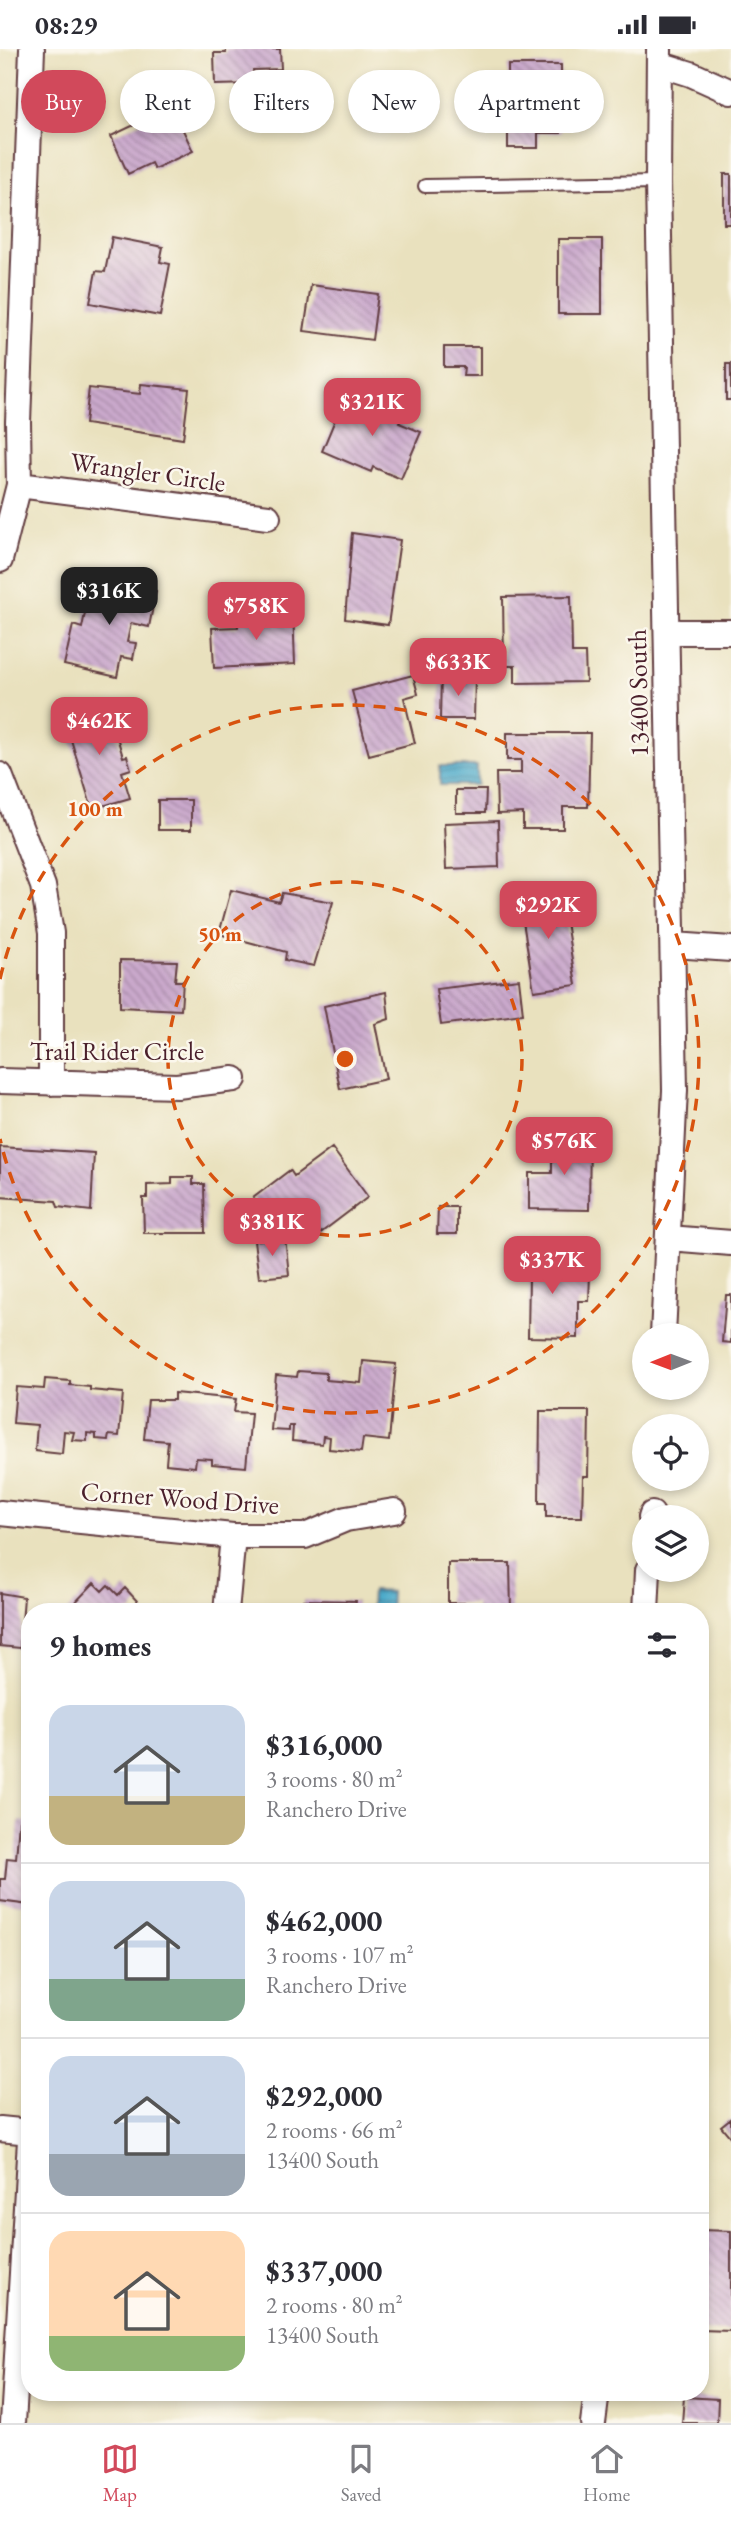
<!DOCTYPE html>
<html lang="en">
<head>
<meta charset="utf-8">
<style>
	body { margin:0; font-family:"EB Garamond",serif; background:#f2f2f3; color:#2b2b33; height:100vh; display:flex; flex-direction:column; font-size:26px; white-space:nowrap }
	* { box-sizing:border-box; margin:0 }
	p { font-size:23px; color:#7c7c81 }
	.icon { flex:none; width:38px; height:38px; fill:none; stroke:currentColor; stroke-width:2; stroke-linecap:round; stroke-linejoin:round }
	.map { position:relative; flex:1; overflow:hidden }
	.details { position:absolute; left:21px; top:1554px; width:688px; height:798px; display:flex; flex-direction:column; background:#fff; border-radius:28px; box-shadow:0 4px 10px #0003 }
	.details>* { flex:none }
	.hud { position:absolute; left:21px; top:21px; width:690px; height:63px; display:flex; gap:14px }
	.needle { width:46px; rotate:269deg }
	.tools { position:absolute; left:632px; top:1274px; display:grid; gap:14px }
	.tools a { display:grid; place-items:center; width:77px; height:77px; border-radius:50%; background:#fff; box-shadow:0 4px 10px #0003; font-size:35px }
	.price { position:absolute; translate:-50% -60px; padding:0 16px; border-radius:14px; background:#d1495b; color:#fff; font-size:23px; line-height:46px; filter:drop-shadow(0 2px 4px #0008) }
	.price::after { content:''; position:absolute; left:50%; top:42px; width:21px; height:16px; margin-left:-10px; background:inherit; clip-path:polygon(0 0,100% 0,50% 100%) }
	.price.on { background:#222; color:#fff }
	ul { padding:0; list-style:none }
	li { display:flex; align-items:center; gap:21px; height:175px; padding:0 28px }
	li+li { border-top:2px solid #e1e1e2 }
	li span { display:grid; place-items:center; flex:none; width:196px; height:140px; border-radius:21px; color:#555 }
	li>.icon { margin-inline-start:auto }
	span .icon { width:84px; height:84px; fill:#fffc; stroke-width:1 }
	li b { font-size:30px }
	h2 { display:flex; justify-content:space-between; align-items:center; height:84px; padding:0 28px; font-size:30px }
	.chip { padding:0 24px; border-radius:32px; background:#fff; box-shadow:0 4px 10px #0003; font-size:24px; line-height:63px }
	.chip.on { background:#d1495b; color:#fff }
	.status { display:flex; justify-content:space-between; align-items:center; height:49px; padding:0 35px; background:#fff; direction:ltr }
	.status svg { height:19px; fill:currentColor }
	.tab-bar { display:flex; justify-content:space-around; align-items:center; height:98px; border-top:2px solid #e1e1e2; background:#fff; font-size:19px; color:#7c7c81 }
	.tab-bar a { display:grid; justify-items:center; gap:4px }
	.tab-bar .on { color:#d1495b }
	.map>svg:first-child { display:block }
	.water { fill:url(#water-rules); stroke:#4c657b; stroke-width:2 }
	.building { fill:url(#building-back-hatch) }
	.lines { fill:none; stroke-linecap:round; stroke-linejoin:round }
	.service-casing { stroke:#623c41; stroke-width:16 }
	.minor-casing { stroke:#623c41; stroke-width:28 }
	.service { stroke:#fff; stroke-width:12 }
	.minor { stroke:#fff; stroke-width:24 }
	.ring { fill:none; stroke:#d8530f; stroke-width:3.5; stroke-dasharray:12 9 }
	.labels { text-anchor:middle; stroke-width:5; stroke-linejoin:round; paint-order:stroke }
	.street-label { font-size:26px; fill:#4a1f2b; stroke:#fbf7ec }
	.centre { fill:#d8530f; stroke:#fbf7ec; stroke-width:3.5 }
	.ring-label { font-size:21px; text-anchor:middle; font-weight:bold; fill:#d8530f; stroke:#fbf7ec; stroke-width:5; stroke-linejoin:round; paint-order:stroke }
</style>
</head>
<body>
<div class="status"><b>08:29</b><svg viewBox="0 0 49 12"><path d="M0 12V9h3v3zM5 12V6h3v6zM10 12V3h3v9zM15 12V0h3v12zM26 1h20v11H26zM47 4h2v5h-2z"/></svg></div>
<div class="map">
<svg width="731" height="2374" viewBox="0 0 731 2374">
	<defs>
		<pattern id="water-rules" width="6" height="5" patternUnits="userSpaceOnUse" patternTransform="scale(1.75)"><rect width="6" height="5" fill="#4dabcb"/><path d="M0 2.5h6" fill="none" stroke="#428ba5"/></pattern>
		<pattern id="building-back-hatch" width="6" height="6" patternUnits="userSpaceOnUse" patternTransform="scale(1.75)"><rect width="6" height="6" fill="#caa9cc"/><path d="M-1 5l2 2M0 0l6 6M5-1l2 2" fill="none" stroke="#a689a6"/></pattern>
	</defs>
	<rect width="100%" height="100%" fill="#fbf7ec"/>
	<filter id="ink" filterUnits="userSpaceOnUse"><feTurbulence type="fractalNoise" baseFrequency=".0143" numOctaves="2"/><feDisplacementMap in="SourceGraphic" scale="14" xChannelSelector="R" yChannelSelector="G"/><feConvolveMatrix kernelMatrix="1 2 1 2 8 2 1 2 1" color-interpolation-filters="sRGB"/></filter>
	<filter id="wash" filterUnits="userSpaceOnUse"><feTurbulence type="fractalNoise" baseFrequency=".00686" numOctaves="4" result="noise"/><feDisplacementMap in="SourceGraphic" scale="28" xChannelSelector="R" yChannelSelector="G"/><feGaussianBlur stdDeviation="1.57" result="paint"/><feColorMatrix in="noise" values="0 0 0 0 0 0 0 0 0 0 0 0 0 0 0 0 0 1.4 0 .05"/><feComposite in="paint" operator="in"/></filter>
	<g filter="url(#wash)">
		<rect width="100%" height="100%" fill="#e9e1be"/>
		<path class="water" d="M 440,717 L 477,717 L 477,736 L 440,736 Z
			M 372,1542 L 391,1543 L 390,1563 L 371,1563 Z"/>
		<g id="blocks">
			<path class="building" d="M 226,0 L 280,0 L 281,20 L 253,21 L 253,35 L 215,36 L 214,4 L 226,4 Z
				M 508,16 L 561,16 L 561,84 L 538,84 L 538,99 L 508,99 Z
				M 172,58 L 193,102 L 154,120 L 151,114 L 128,125 L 111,87 Z
				M 724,125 L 731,125 L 731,175 L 724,175 Z
				M 112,188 L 163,198 L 160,213 L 170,215 L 160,267 L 90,254 L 96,222 L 105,223 Z
				M 558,190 L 602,190 L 602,265 L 558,265 Z
				M 311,236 L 378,245 L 372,291 L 304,282 Z
				M 444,298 L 480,298 L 480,327 L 463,327 L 464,318 L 444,318 Z
				M 726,315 L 731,315 L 731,351 L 726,351 Z
				M 141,335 L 189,340 L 183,390 L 85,375 L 89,339 L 140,345 Z
				M 344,349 L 362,357 L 365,350 L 403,366 L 399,374 L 421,383 L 401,430 L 373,418 L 371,423 L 322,402 Z
				M 352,484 L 400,491 L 388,576 L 345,570 Z
				M 92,529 L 156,542 L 149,578 L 131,574 L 127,593 L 136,594 L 133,610 L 121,608 L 117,628 L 64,616 L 73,576 L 82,579 Z
				M 571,547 L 572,604 L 585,604 L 586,633 L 515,634 L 515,617 L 504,617 L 503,548 Z
				M 293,560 L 295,615 L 214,619 L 212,579 L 238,578 L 238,571 L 262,570 L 262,561 Z
				M 413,626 L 418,645 L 404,649 L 415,694 L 369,706 L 352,642 Z
				M 441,627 L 475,627 L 474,670 L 440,670 Z
				M 108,658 L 123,708 L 127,707 L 131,720 L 122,723 L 130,749 L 92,760 L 65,671 Z
				M 507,684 L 590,684 L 588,758 L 563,758 L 563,780 L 523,780 L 523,764 L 497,765 L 496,724 L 521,724 L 521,711 L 507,711 Z
				M 456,741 L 486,741 L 485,764 L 456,764 Z
				M 158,751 L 191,751 L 191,781 L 158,781 Z
				M 498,772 L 499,818 L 446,820 L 444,774 Z
				M 231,841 L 279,853 L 282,844 L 333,853 L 314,917 L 285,911 L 286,903 L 219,885 Z
				M 561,841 L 576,936 L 534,942 L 519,847 Z
				M 120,911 L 177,912 L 175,932 L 183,932 L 181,961 L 120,958 Z
				M 519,930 L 523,965 L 441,976 L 436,940 Z
				M 386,943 L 389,970 L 375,975 L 386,1030 L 340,1040 L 324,957 Z
				M 552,1087 L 590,1087 L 589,1161 L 529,1160 L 529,1124 L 552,1124 Z
				M 0,1098 L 94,1104 L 91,1162 L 58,1158 L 56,1152 L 0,1148 Z
				M 332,1099 L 368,1148 L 310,1192 L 292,1167 L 275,1179 L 253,1149 L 290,1121 L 294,1127 Z
				M 172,1128 L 193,1128 L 193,1135 L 204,1135 L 205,1184 L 144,1184 L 143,1149 L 147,1149 L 147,1136 L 172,1135 Z
				M 438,1158 L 457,1158 L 457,1185 L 437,1185 Z
				M 285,1188 L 289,1226 L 259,1229 L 254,1192 Z
				M 514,1207 L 565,1207 L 565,1224 L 590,1225 L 589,1252 L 578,1252 L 578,1289 L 528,1288 L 529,1227 L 514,1227 Z
				M 726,1246 L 731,1246 L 731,1294 L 722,1293 Z
				M 363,1312 L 396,1315 L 389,1392 L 363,1389 L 361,1403 L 329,1400 L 330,1388 L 323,1387 L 322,1395 L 292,1392 L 293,1377 L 289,1377 L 289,1382 L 271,1381 L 276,1326 L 297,1328 L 298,1322 L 326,1324 L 326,1331 L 361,1334 Z
				M 45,1330 L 70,1332 L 70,1336 L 90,1338 L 90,1341 L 123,1344 L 119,1387 L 109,1386 L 108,1391 L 96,1390 L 96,1385 L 87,1384 L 87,1392 L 72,1391 L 74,1383 L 64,1382 L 62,1405 L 35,1402 L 37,1376 L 13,1374 L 16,1338 L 44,1340 Z
				M 174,1344 L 236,1350 L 234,1363 L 251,1364 L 246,1418 L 212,1415 L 212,1410 L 196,1409 L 195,1418 L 166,1415 L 168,1392 L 144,1390 L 148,1351 L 174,1351 Z
				M 540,1362 L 589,1362 L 588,1427 L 583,1427 L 582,1468 L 546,1468 L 546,1454 L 539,1454 Z
				M 448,1514 L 510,1514 L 511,1563 L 476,1563 L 476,1554 L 448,1554 Z
				M 94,1534 L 102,1542 L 108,1536 L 118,1546 L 125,1539 L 139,1554 L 131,1563 L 66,1563 Z
				M 0,1544 L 24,1548 L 20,1599 L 0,1597 Z
				M 303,1551 L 356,1552 L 355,1563 L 303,1563 Z
				M 19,1772 L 30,1773 L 30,1856 L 0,1852 L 0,1830 L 5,1830 L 7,1809 L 16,1810 Z
				M 731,2069 L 731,2089 L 721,2077 Z
				M 700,2181 L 731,2182 L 731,2282 L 700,2281 Z
				M 684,2348 L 718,2350 L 717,2374 L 682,2374 Z"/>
		</g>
	</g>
	<g filter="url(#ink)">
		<use href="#blocks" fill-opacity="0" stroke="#623c41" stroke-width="2"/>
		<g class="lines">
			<defs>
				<path id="service" d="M 425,137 L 658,133"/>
				<path id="minor" d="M 659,0 L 658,133 L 675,1041 L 663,1286
					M 659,15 L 691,25 L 731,43
					M 19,436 L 268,468
					M 0,511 L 19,436 L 18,373 L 32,0
					M 667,583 L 731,583
					M 0,726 L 43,837 L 51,884 L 51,1034
					M 674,896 L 731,900
					M 0,1032 L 177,1037 L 234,1030
					M 669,1189 L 731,1194
					M 0,1464 L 233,1487 L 305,1487 L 346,1470 L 394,1462
					M 651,1468 L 652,1465
					M 226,1563 L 233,1487
					M 646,1563 L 648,1521
					M 0,2080 L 30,2083
					M 13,2374 L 30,2091
					M 593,2374 L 597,2343"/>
			</defs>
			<use href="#service" class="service-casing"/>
			<use href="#minor" class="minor-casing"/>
			<use href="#service" class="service"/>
			<use href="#minor" class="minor"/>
		</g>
	</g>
	<g class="ring">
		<circle cx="345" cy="1010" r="177"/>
		<path d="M0 930A354 354 0 1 1 0 1090"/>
	</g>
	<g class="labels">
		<g class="street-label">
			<text transform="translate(148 423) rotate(8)" y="9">Wrangler Circle</text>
			<text transform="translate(638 644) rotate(-91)" y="9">13400 South</text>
			<text x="117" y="1011">Trail Rider Circle</text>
			<text transform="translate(180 1449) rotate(4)" y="9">Corner Wood Drive</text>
		</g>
	</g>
	<circle cx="345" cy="1010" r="10" class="centre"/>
	<g class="ring-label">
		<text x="95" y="767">100 m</text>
		<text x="220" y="892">50 m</text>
	</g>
</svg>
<div class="tools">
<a><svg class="needle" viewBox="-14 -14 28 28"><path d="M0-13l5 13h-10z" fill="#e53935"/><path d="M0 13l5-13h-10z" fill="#7c7c81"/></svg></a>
<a><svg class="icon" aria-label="locate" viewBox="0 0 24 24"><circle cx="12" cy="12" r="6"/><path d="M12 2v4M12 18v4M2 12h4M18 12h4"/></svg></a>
<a><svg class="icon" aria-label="layers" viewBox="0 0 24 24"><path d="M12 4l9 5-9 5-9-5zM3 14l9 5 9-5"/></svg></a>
</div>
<b class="price" style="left:372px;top:389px">$321K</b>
<b class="price on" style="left:109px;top:578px">$316K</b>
<b class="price" style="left:256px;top:593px">$758K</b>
<b class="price" style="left:458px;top:649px">$633K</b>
<b class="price" style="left:99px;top:708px">$462K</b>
<b class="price" style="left:548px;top:892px">$292K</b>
<b class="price" style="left:564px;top:1128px">$576K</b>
<b class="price" style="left:272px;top:1209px">$381K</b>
<b class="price" style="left:552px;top:1247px">$337K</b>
<div class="hud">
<a class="chip on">Buy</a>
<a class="chip">Rent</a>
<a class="chip">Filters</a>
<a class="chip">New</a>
<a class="chip">Apartment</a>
</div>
<section class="details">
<h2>9 homes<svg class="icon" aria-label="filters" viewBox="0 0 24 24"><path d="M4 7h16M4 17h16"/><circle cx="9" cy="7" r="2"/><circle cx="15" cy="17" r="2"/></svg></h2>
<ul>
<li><span style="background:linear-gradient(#c9d6e8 65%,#c2b280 0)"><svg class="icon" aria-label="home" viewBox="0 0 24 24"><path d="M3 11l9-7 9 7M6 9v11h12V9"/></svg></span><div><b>$316,000</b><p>3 rooms · 80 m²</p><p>Ranchero Drive</p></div></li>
<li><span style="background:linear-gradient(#c9d6e8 70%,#7fa58c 0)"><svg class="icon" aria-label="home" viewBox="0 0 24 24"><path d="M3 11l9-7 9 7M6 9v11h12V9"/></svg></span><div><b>$462,000</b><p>3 rooms · 107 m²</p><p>Ranchero Drive</p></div></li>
<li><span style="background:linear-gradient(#c9d6e8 70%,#9aa5b1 0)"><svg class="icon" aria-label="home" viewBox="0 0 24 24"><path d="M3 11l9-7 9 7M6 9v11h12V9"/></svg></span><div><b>$292,000</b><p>2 rooms · 66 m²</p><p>13400 South</p></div></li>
<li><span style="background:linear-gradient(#ffd9b3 75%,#8fb573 0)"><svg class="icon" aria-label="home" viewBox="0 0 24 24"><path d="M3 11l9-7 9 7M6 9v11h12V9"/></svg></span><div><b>$337,000</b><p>2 rooms · 80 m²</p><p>13400 South</p></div></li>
</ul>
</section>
</div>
<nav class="tab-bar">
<a class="on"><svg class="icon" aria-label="map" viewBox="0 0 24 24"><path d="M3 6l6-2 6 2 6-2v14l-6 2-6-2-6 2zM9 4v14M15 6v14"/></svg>Map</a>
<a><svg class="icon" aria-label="saved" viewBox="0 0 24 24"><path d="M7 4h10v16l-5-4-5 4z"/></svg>Saved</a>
<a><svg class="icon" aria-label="home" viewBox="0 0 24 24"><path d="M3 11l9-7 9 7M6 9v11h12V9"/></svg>Home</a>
</nav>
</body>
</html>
